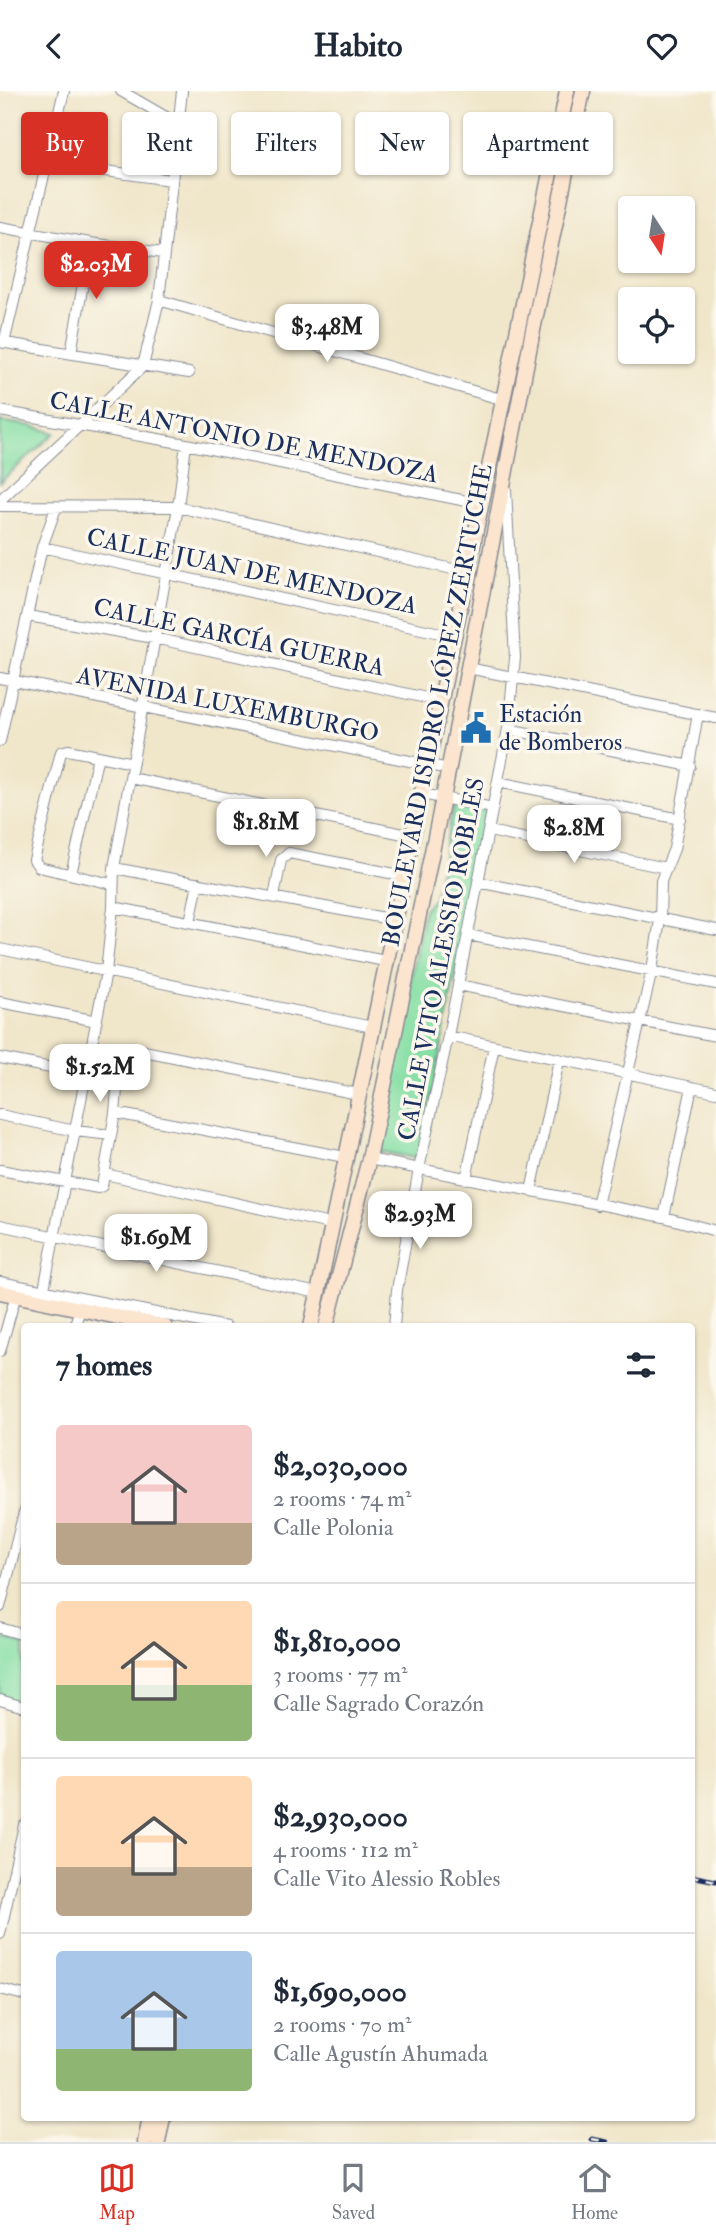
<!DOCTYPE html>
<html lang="en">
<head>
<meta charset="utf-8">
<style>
	body { margin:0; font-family:"IM FELL Double Pica",serif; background:#f6f6f7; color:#1f2937; height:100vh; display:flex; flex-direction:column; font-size:26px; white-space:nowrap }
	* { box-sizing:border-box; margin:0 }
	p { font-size:23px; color:#747a83 }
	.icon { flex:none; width:38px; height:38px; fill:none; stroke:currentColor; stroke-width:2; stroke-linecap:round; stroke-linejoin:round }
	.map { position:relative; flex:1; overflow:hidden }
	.sheet { position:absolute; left:21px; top:1232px; width:674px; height:798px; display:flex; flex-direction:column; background:#fff; border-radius:7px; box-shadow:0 2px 5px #0004 }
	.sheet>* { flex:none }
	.banner { position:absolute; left:21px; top:21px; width:676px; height:63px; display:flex; gap:14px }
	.needle { width:46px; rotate:168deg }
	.buttons { position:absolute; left:618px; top:105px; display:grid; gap:14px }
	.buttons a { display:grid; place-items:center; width:77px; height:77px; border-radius:7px; background:#fff; box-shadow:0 2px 5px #0004; font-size:35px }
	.price { position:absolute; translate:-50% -60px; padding:0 16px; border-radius:14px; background:#fff; color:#222; font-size:23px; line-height:46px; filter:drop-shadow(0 2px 4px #0008) }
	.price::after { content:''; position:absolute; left:50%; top:42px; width:21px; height:16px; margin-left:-10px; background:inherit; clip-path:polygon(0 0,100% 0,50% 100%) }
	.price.current { background:#d93025; color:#fff }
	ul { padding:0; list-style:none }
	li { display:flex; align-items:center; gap:21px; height:175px; padding:0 35px }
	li+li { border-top:2px solid #e0e1e3 }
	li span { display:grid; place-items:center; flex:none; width:196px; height:140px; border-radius:7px; color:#555 }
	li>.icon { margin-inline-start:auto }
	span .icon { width:84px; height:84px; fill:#fffc; stroke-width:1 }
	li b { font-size:30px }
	h2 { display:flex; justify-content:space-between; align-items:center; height:84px; padding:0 35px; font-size:30px }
	.tag { padding:0 24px; border-radius:7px; background:#fff; box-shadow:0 2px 5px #0004; font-size:24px; line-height:63px }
	.tag.current { background:#d93025; color:#fff }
	header { display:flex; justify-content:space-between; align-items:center; height:91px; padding:0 35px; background:#fff; font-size:32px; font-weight:700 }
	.menu { display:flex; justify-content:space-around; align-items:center; height:98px; border-top:2px solid #e0e1e3; background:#fff; font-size:19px; color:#747a83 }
	.menu a { display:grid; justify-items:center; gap:4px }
	.menu .current { color:#d93025 }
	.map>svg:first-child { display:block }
	.green { fill:#86dfa5; stroke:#508782; stroke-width:2 }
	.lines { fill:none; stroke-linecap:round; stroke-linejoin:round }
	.street-casing { stroke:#868a94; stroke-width:12 }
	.secondary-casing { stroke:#868a94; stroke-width:17 }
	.street { stroke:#fff; stroke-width:10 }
	.secondary { stroke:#fce5cf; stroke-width:14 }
	.rail-casing { stroke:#1b2f5e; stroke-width:5 }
	.rail { stroke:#fbf7ec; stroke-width:2.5; stroke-dasharray:8; stroke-linecap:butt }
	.labels { text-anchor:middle; stroke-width:7; stroke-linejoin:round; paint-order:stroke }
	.street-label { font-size:24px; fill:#1b2f5e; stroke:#fbf7ec }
	.poi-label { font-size:24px; fill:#1b2f5e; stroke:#fbf7ec; text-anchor:start }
</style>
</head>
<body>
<header><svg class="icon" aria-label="back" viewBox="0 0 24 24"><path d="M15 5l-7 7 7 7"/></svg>Habito<svg class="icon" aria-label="heart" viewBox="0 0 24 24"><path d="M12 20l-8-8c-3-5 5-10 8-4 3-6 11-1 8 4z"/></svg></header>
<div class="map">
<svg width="716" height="2051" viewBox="0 0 716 2051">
	<rect width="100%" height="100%" fill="#fbf7ec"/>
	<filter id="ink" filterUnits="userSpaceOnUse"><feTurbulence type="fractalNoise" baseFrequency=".0143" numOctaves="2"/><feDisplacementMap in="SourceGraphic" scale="14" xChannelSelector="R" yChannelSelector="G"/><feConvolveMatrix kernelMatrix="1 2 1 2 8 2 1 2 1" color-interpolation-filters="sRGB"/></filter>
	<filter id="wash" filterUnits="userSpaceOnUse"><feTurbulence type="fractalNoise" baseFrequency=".00686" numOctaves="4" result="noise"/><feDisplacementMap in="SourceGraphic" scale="28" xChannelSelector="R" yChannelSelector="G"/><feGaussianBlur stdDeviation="1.57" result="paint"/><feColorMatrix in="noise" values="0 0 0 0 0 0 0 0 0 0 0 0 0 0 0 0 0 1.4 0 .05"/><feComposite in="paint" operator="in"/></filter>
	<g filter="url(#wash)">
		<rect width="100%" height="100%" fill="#f0e6ca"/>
		<path class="green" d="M 0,330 L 32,335 L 55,342 L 0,391 Z
			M 454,714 L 486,720 L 420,1068 L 378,1060 L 424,818 L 434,808 Z
			M 0,1546 L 24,1553 L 24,1614 L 0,1608 Z"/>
	</g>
	<g filter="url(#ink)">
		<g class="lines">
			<defs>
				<path id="street" d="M 121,0 L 178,33
					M 48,72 L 171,89
					M 0,136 L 90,152 L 163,162
					M 159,209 L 504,309
					M 0,251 L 189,282
					M 4,252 L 64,0
					M 71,262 L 90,152
					M 0,320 L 186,353 L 481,413
					M 0,409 L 143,275 L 159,209 L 182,0
					M 0,415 L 178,416 L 466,481
					M 42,456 L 454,545
					M 28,525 L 154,547 L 440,610
					M 468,577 L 716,627
					M 0,587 L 449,678
					M 508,638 L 690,675
					M 0,650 L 42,456 L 56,417
					M 131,687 L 413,745
					M 498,691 L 680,728
					M 422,703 L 493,717
					M 489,740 L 666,777
					M 114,777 L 395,829
					M 71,783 L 98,665
					M 478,791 L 716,839
					M 112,793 L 39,776 L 34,769 L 61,661 L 68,659 L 133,672
					M 274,806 L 281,769 L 289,762 L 405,785
					M 113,816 L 385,870
					M 190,831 L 198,792
					M 468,844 L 716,893
					M 0,858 L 372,936
					M 458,894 L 716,945
					M 0,911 L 97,930
					M 448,945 L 716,1001
					M 0,967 L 117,990
					M 115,1022 L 345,1066
					M 0,1024 L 75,1040 L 111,1044
					M 369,1068 L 664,1126 L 716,1140
					M 0,1079 L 98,1097 L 102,1095 L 115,1022 L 120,964 L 129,957 L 358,1003
					M 105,1083 L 330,1133
					M 466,1088 L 494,955
					M 531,1100 L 559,969
					M 597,1114 L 652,879 L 660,829 L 661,790 L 674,758 L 698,623
					M 664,1126 L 692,996
					M 0,1134 L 318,1202
					M 0,1191 L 226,1236
					M 44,1198 L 106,881 L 113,816 L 114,777 L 178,416 L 186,353
					M 74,1236 L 82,1213
					M 394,1236 L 397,1199 L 419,1078 L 448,945 L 508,638 L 515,567 L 506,399
					M 0,1260 L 17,1200
					M 0,1516 L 24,1421
					M 0,1537 L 24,1544
					M 0,1609 L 24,1616
					M 0,1843 L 24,1734
					M 0,1898 L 24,1904"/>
				<path id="secondary" d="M 0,1201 L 165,1236
					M 311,1236 L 567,0
					M 326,1236 L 369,1068 L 443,707 L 532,244 L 583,0
					M 145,2051 L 150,2026
					M 158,2051 L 163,2026"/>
			</defs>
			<use href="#street" class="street-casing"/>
			<use href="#secondary" class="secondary-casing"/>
			<use href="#street" class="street"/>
			<use href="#secondary" class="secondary"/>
			<defs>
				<path id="rail" d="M 691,1785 L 716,1790
					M 592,2048 L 607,2051"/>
			</defs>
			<use href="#rail" class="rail-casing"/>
			<use href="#rail" class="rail"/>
		</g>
	</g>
	<defs>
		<symbol id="civic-bare" viewBox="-9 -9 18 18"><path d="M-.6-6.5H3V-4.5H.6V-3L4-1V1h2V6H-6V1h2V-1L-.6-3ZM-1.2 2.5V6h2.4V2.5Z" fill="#1f6fb2" stroke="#fbf7ec" stroke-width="2.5" paint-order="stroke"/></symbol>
	</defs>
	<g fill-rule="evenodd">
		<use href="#civic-bare" x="454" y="615" width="44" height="44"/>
	</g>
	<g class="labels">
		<g class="street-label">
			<text transform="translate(244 346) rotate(11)" y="8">CALLE ANTONIO DE MENDOZA</text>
			<text transform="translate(252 480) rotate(12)" y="8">CALLE JUAN DE MENDOZA</text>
			<text transform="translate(239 546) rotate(12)" y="8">CALLE GARCÍA GUERRA</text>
			<text transform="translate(228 613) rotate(11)" y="8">AVENIDA LUXEMBURGO</text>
			<text transform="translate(437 614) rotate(-79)" y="8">BOULEVARD ISIDRO LÓPEZ ZERTUCHE</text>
			<text transform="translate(441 868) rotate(-79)" y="8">CALLE VITO ALESSIO ROBLES</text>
		</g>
		<g class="poi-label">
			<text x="499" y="631">Estación<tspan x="499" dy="28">de Bomberos</tspan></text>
		</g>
	</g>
</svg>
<div class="buttons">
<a><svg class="needle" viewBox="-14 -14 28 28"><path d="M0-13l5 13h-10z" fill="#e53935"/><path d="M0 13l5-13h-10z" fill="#747a83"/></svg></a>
<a><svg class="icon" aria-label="locate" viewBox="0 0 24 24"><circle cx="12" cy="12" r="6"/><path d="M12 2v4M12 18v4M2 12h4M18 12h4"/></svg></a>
</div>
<b class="price current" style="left:96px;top:210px">$2.03M</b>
<b class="price" style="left:327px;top:273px">$3.48M</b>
<b class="price" style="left:266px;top:768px">$1.81M</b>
<b class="price" style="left:574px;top:774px">$2.8M</b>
<b class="price" style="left:100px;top:1013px">$1.52M</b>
<b class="price" style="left:420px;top:1160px">$2.93M</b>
<b class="price" style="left:156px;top:1183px">$1.69M</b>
<div class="banner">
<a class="tag current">Buy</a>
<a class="tag">Rent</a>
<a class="tag">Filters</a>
<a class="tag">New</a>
<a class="tag">Apartment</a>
</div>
<section class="sheet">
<h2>7 homes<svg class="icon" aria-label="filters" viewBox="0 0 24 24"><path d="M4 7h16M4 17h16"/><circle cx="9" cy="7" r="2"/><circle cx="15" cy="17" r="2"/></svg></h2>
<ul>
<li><span style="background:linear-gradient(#f6c9c9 70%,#b9a48a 0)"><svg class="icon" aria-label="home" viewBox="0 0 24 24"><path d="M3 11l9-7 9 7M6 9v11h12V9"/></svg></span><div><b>$2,030,000</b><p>2 rooms · 74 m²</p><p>Calle Polonia</p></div></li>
<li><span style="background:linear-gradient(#ffd9b3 60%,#8fb573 0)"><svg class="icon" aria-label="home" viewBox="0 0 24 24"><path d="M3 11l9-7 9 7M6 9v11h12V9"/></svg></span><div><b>$1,810,000</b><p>3 rooms · 77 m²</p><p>Calle Sagrado Corazón</p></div></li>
<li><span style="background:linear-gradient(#ffd9b3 65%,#b9a48a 0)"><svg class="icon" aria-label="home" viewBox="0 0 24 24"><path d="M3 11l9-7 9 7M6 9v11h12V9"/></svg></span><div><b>$2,930,000</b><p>4 rooms · 112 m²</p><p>Calle Vito Alessio Robles</p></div></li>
<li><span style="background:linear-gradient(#a9c7e8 70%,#8fb573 0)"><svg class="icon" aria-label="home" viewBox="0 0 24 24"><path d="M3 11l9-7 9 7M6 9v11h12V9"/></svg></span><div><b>$1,690,000</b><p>2 rooms · 70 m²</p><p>Calle Agustín Ahumada</p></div></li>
</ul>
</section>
</div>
<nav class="menu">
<a class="current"><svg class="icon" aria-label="map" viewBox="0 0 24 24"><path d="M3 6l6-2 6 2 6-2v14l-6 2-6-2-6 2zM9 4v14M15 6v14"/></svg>Map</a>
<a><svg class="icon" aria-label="saved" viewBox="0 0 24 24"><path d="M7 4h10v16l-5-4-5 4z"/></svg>Saved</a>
<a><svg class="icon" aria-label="home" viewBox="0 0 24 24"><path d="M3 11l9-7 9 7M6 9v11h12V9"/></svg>Home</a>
</nav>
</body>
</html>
